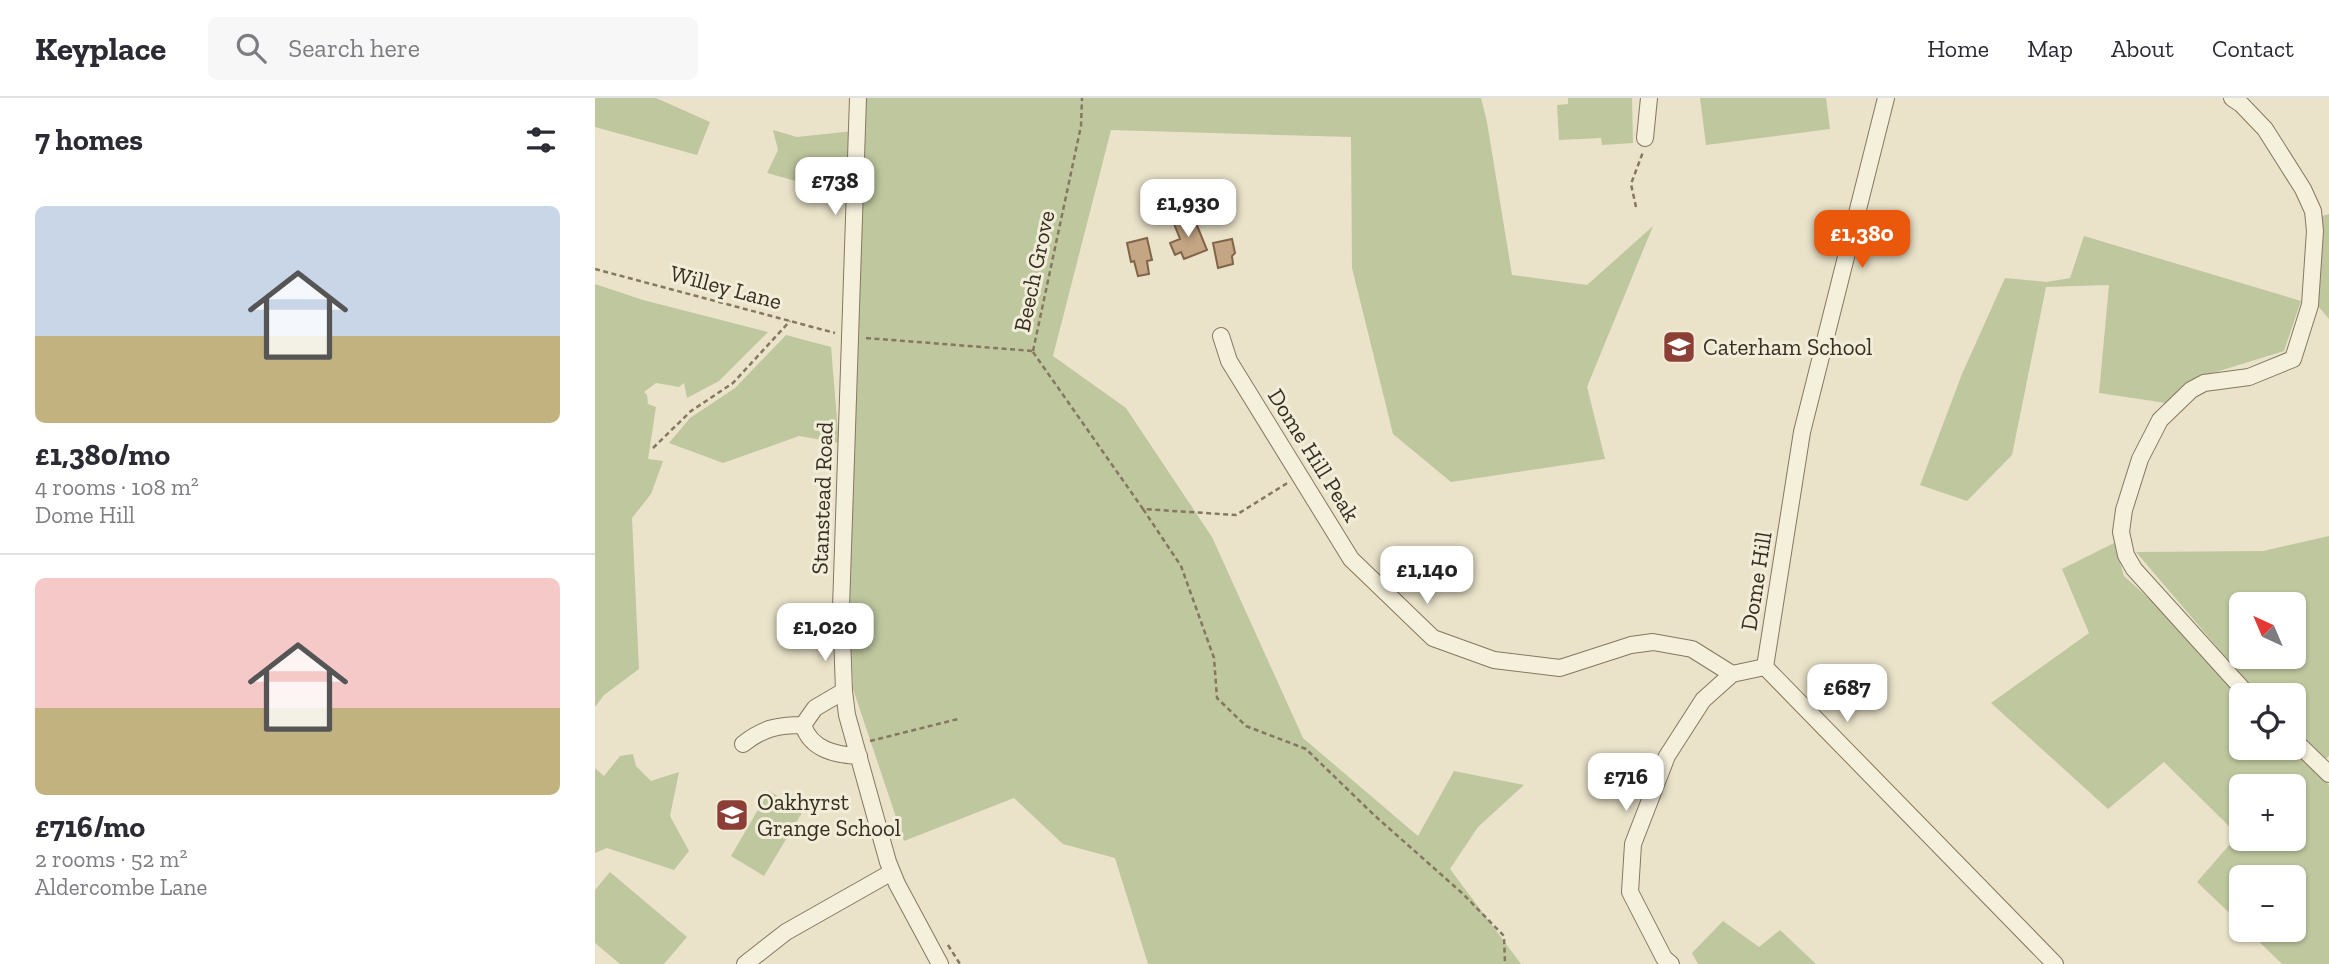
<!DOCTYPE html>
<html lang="en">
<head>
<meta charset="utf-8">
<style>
	body { margin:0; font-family:"Zilla Slab",serif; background:#f7f7f7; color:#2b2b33; height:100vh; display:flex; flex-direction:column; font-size:26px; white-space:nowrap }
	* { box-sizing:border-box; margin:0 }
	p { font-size:23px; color:#7c7c81 }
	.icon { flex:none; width:38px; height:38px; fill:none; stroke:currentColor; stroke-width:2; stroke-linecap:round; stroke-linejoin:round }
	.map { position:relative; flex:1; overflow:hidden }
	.drawer { display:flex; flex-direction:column; background:#fff; width:595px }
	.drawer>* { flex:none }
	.needle { width:46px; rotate:316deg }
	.fabs { position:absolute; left:1634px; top:494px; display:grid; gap:14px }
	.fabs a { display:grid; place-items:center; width:77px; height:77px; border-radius:10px; background:#fff; box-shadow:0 2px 5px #0004; font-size:35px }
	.price { position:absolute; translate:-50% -60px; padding:0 16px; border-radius:14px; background:#fff; color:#222; font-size:23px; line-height:46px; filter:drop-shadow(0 2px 4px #0008) }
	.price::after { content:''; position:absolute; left:50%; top:42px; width:21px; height:16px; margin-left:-10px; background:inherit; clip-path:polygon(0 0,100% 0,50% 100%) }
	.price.on { background:#ea580c; color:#fff }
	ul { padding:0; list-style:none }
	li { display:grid; align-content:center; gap:14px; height:371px; padding:0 35px }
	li+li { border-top:2px solid #e1e1e2 }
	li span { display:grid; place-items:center; height:217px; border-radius:10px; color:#555 }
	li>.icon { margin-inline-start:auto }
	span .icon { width:126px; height:126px; fill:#fffc; stroke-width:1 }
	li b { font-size:30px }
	h2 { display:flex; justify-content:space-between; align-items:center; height:84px; padding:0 35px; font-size:30px }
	header { display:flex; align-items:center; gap:42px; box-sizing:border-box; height:98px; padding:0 35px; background:#fff; border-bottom:2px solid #e1e1e2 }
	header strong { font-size:33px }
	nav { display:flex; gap:38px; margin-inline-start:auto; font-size:24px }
	.search { width:490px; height:63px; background:#f7f7f7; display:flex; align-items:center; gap:18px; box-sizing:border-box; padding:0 24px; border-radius:10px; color:#7c7c81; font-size:26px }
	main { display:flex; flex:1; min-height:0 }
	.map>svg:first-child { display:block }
	.green { fill:#bfc79f; fill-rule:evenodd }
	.building { fill:#c4a584; stroke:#816549; stroke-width:2 }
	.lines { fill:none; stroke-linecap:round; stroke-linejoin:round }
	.minor-casing { stroke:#857760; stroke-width:18 }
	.path { stroke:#857760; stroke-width:2.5; stroke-dasharray:5 3.5; stroke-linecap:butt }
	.minor { stroke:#f5f0dc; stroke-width:16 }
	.labels { text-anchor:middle; stroke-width:6; stroke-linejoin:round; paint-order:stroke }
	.street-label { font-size:23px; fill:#372e22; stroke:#f2edd9 }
	.poi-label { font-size:23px; fill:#372e22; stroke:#f2edd9; text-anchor:start }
</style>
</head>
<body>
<header>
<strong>Keyplace</strong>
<div class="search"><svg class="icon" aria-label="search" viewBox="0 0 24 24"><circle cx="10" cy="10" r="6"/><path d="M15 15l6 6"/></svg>Search here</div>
<nav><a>Home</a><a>Map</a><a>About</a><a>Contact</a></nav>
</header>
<main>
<section class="drawer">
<h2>7 homes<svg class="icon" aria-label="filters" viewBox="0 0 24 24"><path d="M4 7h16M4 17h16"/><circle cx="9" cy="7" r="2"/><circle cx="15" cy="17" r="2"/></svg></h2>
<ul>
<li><span style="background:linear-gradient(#c9d6e8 60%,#c2b280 0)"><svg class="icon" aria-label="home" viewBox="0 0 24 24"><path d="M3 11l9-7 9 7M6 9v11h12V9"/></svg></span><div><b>£1,380/mo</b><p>4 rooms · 108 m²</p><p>Dome Hill</p></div></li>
<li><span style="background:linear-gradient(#f6c9c9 60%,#c2b280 0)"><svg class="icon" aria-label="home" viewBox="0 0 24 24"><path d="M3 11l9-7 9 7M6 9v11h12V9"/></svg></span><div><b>£716/mo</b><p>2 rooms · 52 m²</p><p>Aldercombe Lane</p></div></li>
</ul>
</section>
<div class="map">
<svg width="1734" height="866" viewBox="0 0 1734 866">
	<rect width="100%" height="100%" fill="#eae3ca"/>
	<path class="green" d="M 0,0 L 61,0 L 115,24 L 102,57 L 0,29 Z
		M 271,0 L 886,0 L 892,24 L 917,177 L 992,187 L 1058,128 L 992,289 L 1010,361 L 856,384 L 798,336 L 757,170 L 756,39 L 516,32 L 458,258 L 531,310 L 617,439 L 708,640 L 823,738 L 859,673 L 929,687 L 883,729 L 855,771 L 926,866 L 553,866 L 520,760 L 468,746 L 419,700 L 309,743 L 258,591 L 253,437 L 265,135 L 251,97 L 172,75 L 183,52 L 178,32 L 202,39 L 268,32 Z
		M 973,0 L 1037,0 L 1038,45 L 1007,47 L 1006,40 L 964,42 L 962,7 L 973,6 Z
		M 1105,0 L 1231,0 L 1235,31 L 1111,47 Z
		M 1734,116 L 1734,221 L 1723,208 L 1722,176 L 1727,118 Z
		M 1489,138 L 1706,203 L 1689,253 L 1595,282 L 1571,305 L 1504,295 L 1514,187 L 1451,189 L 1417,357 L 1372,403 L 1325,387 L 1367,276 L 1410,180 L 1452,184 L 1475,180 Z
		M 0,186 L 48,202 L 173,234 L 124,283 L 92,300 L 89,285 L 84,289 L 61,285 L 49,294 L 52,297 L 53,306 L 61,309 L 53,361 L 68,363 L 56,396 L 37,420 L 44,571 L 9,597 L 0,609 Z
		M 191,237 L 236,249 L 244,345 L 204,338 L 128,365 L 74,345 L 95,320 L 140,290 Z
		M 1734,438 L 1734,658 L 1724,666 L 1699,638 L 1699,597 L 1663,597 L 1541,454 L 1668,453 ZM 1647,506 L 1699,506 L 1699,558 L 1647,558 Z
		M 1519,445 L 1529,478 L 1573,518 L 1647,597 L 1647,649 L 1697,649 L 1734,687 L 1734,866 L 1687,866 L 1651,831 L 1699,831 L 1699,779 L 1647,779 L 1647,827 L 1602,784 L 1643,737 L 1569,664 L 1513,711 L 1396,605 L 1494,535 L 1467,471 ZM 1647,688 L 1699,688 L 1699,740 L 1647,740 Z
		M 38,656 L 41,668 L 56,683 L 84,674 L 75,718 L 94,753 L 79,772 L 12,750 L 0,755 L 0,670 L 9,678 L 25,658 Z
		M 174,693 L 208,713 L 169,778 L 136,758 Z
		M 15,774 L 92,839 L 69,866 L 25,866 L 0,845 L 0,792 Z
		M 1128,823 L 1164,849 L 1185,832 L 1221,866 L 1103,866 L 1097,855 Z"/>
	<path class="building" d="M 592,117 L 596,127 L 601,125 L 612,152 L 589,161 L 586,154 L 580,157 L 575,145 L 585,141 L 578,123 Z
		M 552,140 L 557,162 L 552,163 L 554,176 L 543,178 L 539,163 L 536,164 L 532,145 Z
		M 637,141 L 640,155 L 637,158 L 638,166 L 623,170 L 618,145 Z"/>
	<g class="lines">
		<defs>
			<path id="minor" d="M 263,0 L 246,510 L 249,593 L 252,617 L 293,764 L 302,786 L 345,866
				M 1291,0 L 1207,334 L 1170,569 L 1460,866
				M 1637,0 L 1646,6 L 1670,31 L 1708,91 L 1718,113 L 1720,133 L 1715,207 L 1698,261 L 1654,279 L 1609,285 L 1596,292 L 1565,322 L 1545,361 L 1529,412 L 1526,434 L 1531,457 L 1539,471 L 1653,597
				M 1050,40 L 1054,0
				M 626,238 L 634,263 L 756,461 L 838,540 L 899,562 L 965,570 L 1036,547 L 1058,544 L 1097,551 L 1137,576 L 1170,569
				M 249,593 L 220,610 L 208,627 C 216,652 241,657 264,658
				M 1699,642 L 1734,676
				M 148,646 C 168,630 183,627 208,627
				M 150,866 L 191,834 L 297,774
				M 1076,866 L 1069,860 L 1035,794 L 1038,746 L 1072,658 L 1108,602 L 1137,576"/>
		</defs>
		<use href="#minor" class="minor-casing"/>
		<path class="path" d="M 1041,109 L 1036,86 L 1048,54
			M 0,171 L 240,235
			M 271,240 L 438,253
			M 438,253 L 486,28 L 487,0
			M 438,254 L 548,411 L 641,417 L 694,384
			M 58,350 L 96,313 L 138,285 L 195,223
			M 548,411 L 586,468 L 619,560 L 622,600 L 651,628 L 711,651 L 779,717 L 867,795 L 909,838 L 910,866
			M 275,643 L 363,621
			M 353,847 L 365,866"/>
		<use href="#minor" class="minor"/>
	</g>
	<defs>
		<symbol id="school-square" viewBox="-11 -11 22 22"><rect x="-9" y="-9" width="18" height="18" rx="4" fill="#8d3f37" stroke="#f2edd9"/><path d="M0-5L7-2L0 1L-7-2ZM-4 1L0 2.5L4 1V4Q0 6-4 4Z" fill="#fff"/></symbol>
	</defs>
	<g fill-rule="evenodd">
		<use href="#school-square" x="1065" y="230" width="38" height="38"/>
		<use href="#school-square" x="118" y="698" width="38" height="38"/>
	</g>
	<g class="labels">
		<g class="street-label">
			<text transform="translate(439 173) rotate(-78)" y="8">Beech Grove</text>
			<text transform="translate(131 189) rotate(15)" y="8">Willey Lane</text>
			<text transform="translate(719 357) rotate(58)" y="8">Dome Hill Peak</text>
			<text transform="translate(227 400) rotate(-88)" y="8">Stanstead Road</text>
			<text transform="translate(1161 483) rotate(-81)" y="8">Dome Hill</text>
		</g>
		<g class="poi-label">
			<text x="1108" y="257">Caterham School</text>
			<text x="162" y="712">Oakhyrst<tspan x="162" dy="26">Grange School</tspan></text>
		</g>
	</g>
</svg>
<div class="fabs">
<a><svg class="needle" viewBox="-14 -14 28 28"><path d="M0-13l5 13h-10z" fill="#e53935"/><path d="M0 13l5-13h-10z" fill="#7c7c81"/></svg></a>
<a><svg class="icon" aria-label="locate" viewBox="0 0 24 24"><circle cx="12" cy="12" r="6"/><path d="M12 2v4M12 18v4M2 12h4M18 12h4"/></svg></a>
<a>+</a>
<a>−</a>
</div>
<b class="price" style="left:240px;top:119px">£738</b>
<b class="price" style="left:593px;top:141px">£1,930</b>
<b class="price on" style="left:1267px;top:172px">£1,380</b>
<b class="price" style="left:832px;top:508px">£1,140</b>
<b class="price" style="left:230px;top:565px">£1,020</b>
<b class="price" style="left:1252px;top:626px">£687</b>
<b class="price" style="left:1031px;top:715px">£716</b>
</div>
</main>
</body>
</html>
